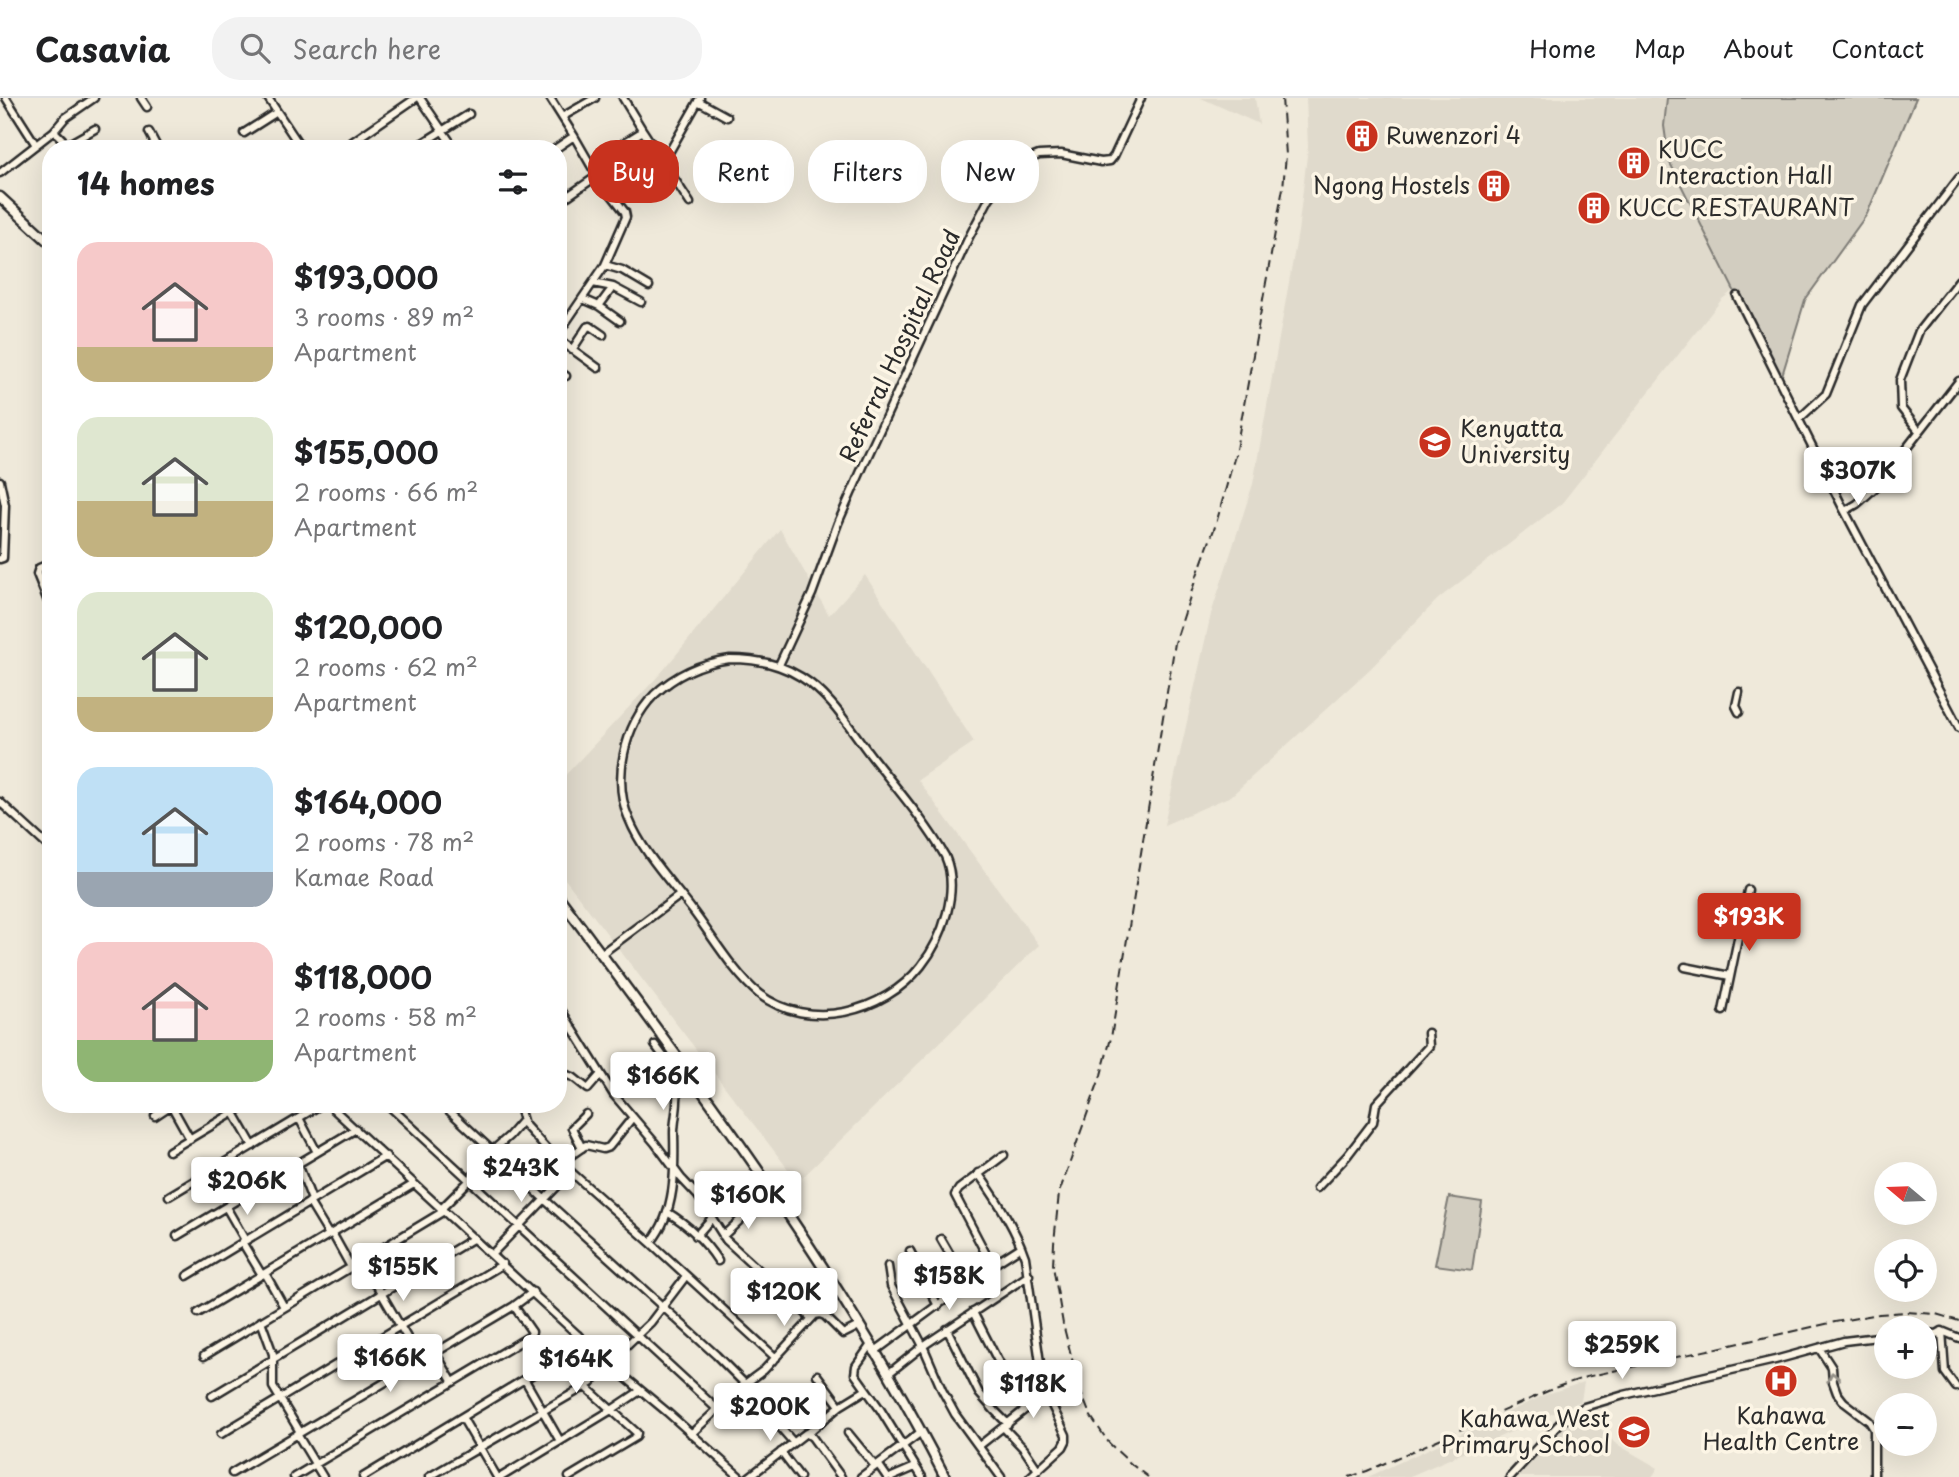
<!DOCTYPE html>
<html lang="en">
<head>
<meta charset="utf-8">
<style>
	body { margin:0; font-family:"Playpen Sans",sans-serif; background:#f2f2f2; color:#202124; height:100vh; display:flex; flex-direction:column; font-size:26px; white-space:nowrap }
	* { box-sizing:border-box; margin:0 }
	p { font-size:23px; color:#757577 }
	.icon { flex:none; width:38px; height:38px; fill:none; stroke:currentColor; stroke-width:2; stroke-linecap:round; stroke-linejoin:round }
	.map { position:relative; flex:1; overflow:hidden }
	.panel { position:absolute; left:42px; top:42px; width:525px; height:973px; display:flex; flex-direction:column; background:#fff; border-radius:28px; box-shadow:0 7px 28px #0002 }
	.panel>* { flex:none }
	.top-card { position:absolute; left:588px; top:42px; width:665px; height:63px; display:flex; gap:14px }
	.needle { width:46px; rotate:289deg }
	.fabs { position:absolute; left:1874px; top:1064px; display:grid; gap:14px }
	.fabs a { display:grid; place-items:center; width:63px; height:63px; border-radius:50%; background:#fff; box-shadow:0 7px 28px #0002; font-size:35px }
	.price { position:absolute; translate:-50% -60px; padding:0 16px; border-radius:7px; background:#fff; color:#222; font-size:23px; line-height:46px; filter:drop-shadow(0 2px 4px #0008) }
	.price::after { content:''; position:absolute; left:50%; top:42px; width:21px; height:16px; margin-left:-10px; background:inherit; clip-path:polygon(0 0,100% 0,50% 100%) }
	.price.selected { background:#c8321e; color:#fff }
	ul { padding:0; list-style:none }
	li { display:flex; align-items:center; gap:21px; height:175px; padding:0 35px }
	li span { display:grid; place-items:center; flex:none; width:196px; height:140px; border-radius:21px; color:#555 }
	li>.icon { margin-inline-start:auto }
	span .icon { width:84px; height:84px; fill:#fffc; stroke-width:1 }
	li b { font-size:30px }
	h2 { display:flex; justify-content:space-between; align-items:center; height:84px; padding:0 35px; font-size:30px }
	.pill { padding:0 24px; border-radius:28px; background:#fff; box-shadow:0 7px 28px #0002; font-size:24px; line-height:63px }
	.pill.selected { background:#c8321e; color:#fff }
	header { display:flex; align-items:center; gap:42px; box-sizing:border-box; height:98px; padding:0 35px; background:#fff; border-bottom:2px solid #e0e0e0 }
	header strong { font-size:33px }
	nav { display:flex; gap:38px; margin-inline-start:auto; font-size:24px }
	.search { width:490px; height:63px; background:#f2f2f2; display:flex; align-items:center; gap:18px; box-sizing:border-box; padding:0 24px; border-radius:28px; color:#757577; font-size:26px }
	.map>svg:first-child { display:block }
	.built { fill:#e0dacc }
	.green { fill:#d2cdc0; stroke:#7e7c76; stroke-width:2 }
	.lines { fill:none; stroke-linecap:round; stroke-linejoin:round }
	.minor-casing { stroke:#2b2b2b; stroke-width:11 }
	.major-casing { stroke:#2b2b2b; stroke-width:13 }
	.minor { stroke:#fcf5e5; stroke-width:6 }
	.major { stroke:#fcf5e5; stroke-width:8 }
	.rail { stroke:#2b2b2b; stroke-width:2; stroke-dasharray:10 5; stroke-linecap:butt }
	.oneway { stroke:#949088 }
	.labels { text-anchor:middle; stroke-width:7; stroke-linejoin:round; paint-order:stroke }
	.poi-label { font-size:23px; fill:#2b2b2b; stroke:#fcf5e5; text-anchor:start }
	.street-label { font-size:23px; fill:#2b2b2b; stroke:#fcf5e5 }
</style>
</head>
<body>
<header>
<strong>Casavia</strong>
<div class="search"><svg class="icon" aria-label="search" viewBox="0 0 24 24"><circle cx="10" cy="10" r="6"/><path d="M15 15l6 6"/></svg>Search here</div>
<nav><a>Home</a><a>Map</a><a>About</a><a>Contact</a></nav>
</header>
<div class="map">
<svg width="1959" height="1379" viewBox="0 0 1959 1379">
	<rect width="100%" height="100%" fill="#efe9da"/>
	<filter id="ink" filterUnits="userSpaceOnUse"><feTurbulence type="fractalNoise" baseFrequency=".0143" numOctaves="2"/><feDisplacementMap in="SourceGraphic" scale="14" xChannelSelector="R" yChannelSelector="G"/><feConvolveMatrix kernelMatrix="1 2 1 2 8 2 1 2 1" color-interpolation-filters="sRGB"/></filter>
	<g filter="url(#ink)">
		<path class="built" d="M 1201,0 L 1255,0 L 1259,26 Z
			M 1306,0 L 1858,0 L 1812,135 L 1722,201 L 1562,405 L 1438,501 L 1371,570 L 1231,698 L 1164,727 L 1211,516 L 1253,386 L 1298,134 L 1308,49 Z
			M 780,431 L 829,517 L 865,477 L 974,644 L 918,682 L 1039,847 L 798,1084 L 558,772 L 558,685 L 661,575 Z
			M 1584,1284 L 1581,1303 L 1408,1379 L 1368,1379 L 1547,1296 Z
			M 1583,1314 L 1615,1345 L 1658,1370 L 1652,1379 L 1514,1379 L 1558,1325 Z"/>
		<path class="green" d="M 1667,0 L 1916,0 L 1867,116 L 1805,202 L 1780,284 L 1669,63 L 1664,28 Z
			M 1449,1099 L 1482,1104 L 1472,1172 L 1435,1167 Z"/>
		<g class="lines">
			<defs>
				<path id="minor" d="M 6,0 L 36,47
					M 141,0 L 147,9
					M 268,0 L 302,51
					M 420,0 L 455,51
					M 550,0 L 574,38 L 555,51
					M 623,0 L 643,33
					M 698,3 L 727,19
					M 562,19 L 595,0
					M 54,33 L 62,41 L 66,51
					M 149,34 L 158,51
					M 244,35 L 277,14
					M 65,48 L 95,31
					M 418,48 L 469,16
					M 342,51 L 416,0
					M 663,65 L 700,0
					M 590,66 L 643,33 L 690,105
					M 0,75 L 54,33 L 65,20 L 94,0
					M 568,98 L 597,78
					M 605,167 L 622,172 L 649,188
					M 593,185 L 613,189
					M 1737,198 L 1842,408 L 1959,630
					M 583,201 L 599,208 L 620,223
					M 599,208 L 613,189 L 641,204
					M 558,217 L 564,226
					M 558,236 L 605,167 L 626,119 L 625,114 L 597,78 L 574,38
					M 558,241 L 598,270
					M 572,252 L 587,229 L 590,228 L 603,237
					M 558,273 L 566,278
					M 1799,321 L 1826,296 L 1862,207 L 1959,80
					M 1919,333 L 1901,310 L 1900,282 L 1919,233 L 1959,182
					M 0,383 L 5,407 L 3,460 L 0,461
					M 1845,413 L 1857,406 L 1877,388 L 1959,283
					M 51,465 L 39,470 L 37,476 L 51,511
					M 730,561 C 755,561 779,565 801,579 C 832,598 850,631 872,659 C 897,691 925,723 945,758 C 960,792 943,840 921,868 C 884,915 809,934 759,896 C 735,877 712,838 693,813 C 672,785 642,754 629,721 C 612,682 624,628 654,597 C 675,577 701,565 730,561 Z
					M 779,567 L 812,496 L 838,425 L 865,364 L 969,139 L 989,101 L 1010,73 L 1021,64 L 1039,57 L 1061,56 L 1101,64 L 1110,63 L 1114,58 L 1141,0
					M 1739,614 L 1736,608 L 1739,594
					M 0,704 L 51,751
					M 601,856 L 680,797
					M 1685,869 L 1730,878
					M 558,907 L 614,997 L 655,1045 L 681,1080 L 698,1098 L 726,1142 L 811,1220
					M 1723,913 L 1748,792
					M 558,933 L 569,926
					M 655,947 L 678,978
					M 558,974 L 573,979 L 588,991 L 601,976
					M 328,1006 L 608,1265 L 667,1314 L 740,1379
					M 387,1006 L 718,1312
					M 442,1006 L 544,1101 L 716,1257 L 745,1286
					M 518,1006 L 524,1026 L 552,1057 L 651,1145 L 776,1260
					M 171,1007 L 190,1041
					M 234,1015 L 253,1048
					M 155,1018 L 173,1006
					M 299,1020 L 317,1054
					M 582,1050 L 572,1030 L 586,1016
					M 169,1053 L 248,1006
					M 229,1062 L 240,1081 L 251,1094
					M 560,1065 L 586,1047 L 603,1051 L 609,1049 L 633,1019
					M 298,1066 L 312,1102
					M 978,1075 C 996,1100 1015,1129 1025,1159 L 1043,1286 L 1046,1295 L 1066,1337 L 1066,1343 L 1063,1349 L 1030,1379
					M 1317,1090 L 1347,1058 L 1373,1024 L 1376,1006 L 1429,948 L 1428,935
					M 169,1098 L 322,1006
					M 309,1104 L 329,1137
					M 226,1109 L 245,1142
					M 441,1111 L 469,1083 L 492,1053 L 509,1038 L 522,1023
					M 667,1114 C 687,1126 705,1143 718,1163
					M 332,1135 L 351,1169
					M 177,1138 L 356,1031
					M 696,1138 L 711,1121
					M 723,1138 L 755,1108
					M 941,1141 L 967,1186
					M 242,1144 L 262,1177
					M 651,1144 C 676,1114 675,1072 674,1035 C 674,1024 677,1013 677,1003 C 678,990 678,977 681,965
					M 910,1153 L 938,1208
					M 492,1156 L 570,1075
					M 362,1162 L 420,1262
					M 888,1168 L 891,1188 L 923,1248 L 942,1292 L 955,1316 L 1001,1379
					M 988,1170 L 987,1158 L 955,1097 L 959,1091 L 1004,1057
					M 265,1175 L 284,1209
					M 187,1178 L 386,1058
					M 973,1214 L 998,1263 L 1030,1307
					M 198,1215 L 414,1086
					M 261,1223 L 273,1256 L 273,1289 L 300,1334
					M 947,1231 L 979,1295 L 995,1313 L 1008,1326
					M 1942,1233 L 1945,1274 L 1956,1289
					M 1925,1235 L 1937,1236 L 1942,1233 L 1959,1240
					M 870,1248 L 856,1268 L 855,1276 L 880,1311 L 922,1379
					M 1819,1250 L 1832,1270 L 1833,1284 L 1837,1295 L 1844,1304 L 1869,1323 L 1874,1331 L 1874,1379
					M 435,1254 L 452,1283
					M 874,1254 L 988,1170 L 1021,1149
					M 204,1258 L 444,1113
					M 556,1262 L 637,1335 L 636,1339 L 569,1379
					M 888,1276 L 923,1248 L 1029,1177
					M 817,1277 L 840,1308
					M 525,1282 L 560,1343
					M 212,1298 L 474,1140
					M 462,1319 L 497,1379
					M 772,1320 L 793,1344
					M 1004,1330 L 1024,1351 L 1038,1372
					M 808,1335 L 840,1308 L 866,1292
					M 848,1335 L 875,1368
					M 221,1336 L 503,1166
					M 297,1336 L 323,1379
					M 691,1336 L 745,1286 L 764,1272 L 815,1217 L 820,1216 L 825,1218 L 843,1236 L 859,1228
					M 979,1348 L 1046,1295
					M 781,1354 L 800,1379
					M 878,1366 L 887,1379
					M 232,1375 L 514,1208 L 533,1194
					M 294,1379 L 530,1238 L 532,1234 L 514,1208
					M 363,1379 L 556,1262 L 578,1237
					M 429,1379 L 591,1285 L 608,1265 L 651,1224 L 686,1178
					M 501,1379 L 613,1311 L 640,1293
					M 749,1379 L 806,1335 L 812,1339 L 841,1379
					M 861,1379 L 921,1334
					M 892,1379 L 915,1369
					M 1510,1379 L 1561,1324 L 1584,1309 L 1624,1297 L 1775,1262 L 1844,1243 L 1886,1238"/>
				<path id="major" d="M 0,99 L 51,146
					M 558,798 C 696,983 840,1173 945,1379"/>
			</defs>
			<use href="#minor" class="minor-casing"/>
			<use href="#major" class="major-casing"/>
			<use href="#minor" class="minor"/>
			<use href="#major" class="major"/>
			<path class="rail" d="M 1148,1379 L 1131,1366 L 1109,1345 L 1090,1317 L 1080,1292 L 1063,1226 L 1053,1168 L 1054,1145 L 1059,1095 L 1101,977 L 1111,940 L 1175,545 L 1196,480 L 1216,426 L 1235,357 L 1283,90 L 1286,57 L 1282,0
				M 1349,1379 L 1367,1373 L 1557,1289 L 1586,1279 L 1835,1224 L 1879,1216 L 1907,1214 L 1936,1216 L 1959,1223"/>
		</g>
		<defs><path id="oneway-chevron" d="M-2-3.5L2.5 0L-2 3.5" fill="none" stroke-width="1.6" stroke-linecap="round" stroke-linejoin="round" transform="scale(1.75)"/></defs>
		<use class="oneway" href="#oneway-chevron" transform="translate(1833 1279) rotate(-101)"/>
	</g>
	<defs>
		<symbol id="building-disc" viewBox="-11 -11 22 22"><circle r="9.5" fill="#c8321e" stroke="#fcf5e5"/><path d="M-4-6H4V6H1V3H-1V6H-4ZM-2.5-4.3h1.7v1.8h-1.7ZM.8-4.3h1.7v1.8H.8ZM-2.5-1h1.7V.8h-1.7ZM.8-1h1.7V.8H.8Z" fill="#fff"/></symbol>
		<symbol id="university-disc" viewBox="-11 -11 22 22"><circle r="9.5" fill="#c8321e" stroke="#fcf5e5"/><path d="M0-5L7-2L0 1L-7-2ZM-4 1L0 2.5L4 1V4Q0 6-4 4Z" fill="#fff"/></symbol>
		<symbol id="hospital-disc" viewBox="-11 -11 22 22"><circle r="9.5" fill="#c8321e" stroke="#fcf5e5"/><path d="M-5-5h3v3.5h4V-5h3V5h-3V1.5h-4V5h-3Z" fill="#fff"/></symbol>
		<symbol id="school-disc" viewBox="-11 -11 22 22"><circle r="9.5" fill="#c8321e" stroke="#fcf5e5"/><path d="M0-5L7-2L0 1L-7-2ZM-4 1L0 2.5L4 1V4Q0 6-4 4Z" fill="#fff"/></symbol>
	</defs>
	<g fill-rule="evenodd">
		<use href="#building-disc" x="1343" y="19" width="38" height="38"/>
		<use href="#building-disc" x="1615" y="46" width="38" height="38"/>
		<use href="#building-disc" x="1475" y="69" width="38" height="38"/>
		<use href="#building-disc" x="1575" y="91" width="38" height="38"/>
		<use href="#university-disc" x="1416" y="325" width="38" height="38"/>
		<use href="#hospital-disc" x="1762" y="1264" width="38" height="38"/>
		<use href="#school-disc" x="1615" y="1315" width="38" height="38"/>
	</g>
	<g class="labels">
		<g class="poi-label">
			<text x="1386" y="46">Ruwenzori 4</text>
			<text x="1658" y="60">KUCC<tspan x="1658" dy="26">Interaction Hall</tspan></text>
			<text x="1470" y="96" text-anchor="end">Ngong Hostels</text>
			<text x="1618" y="118">KUCC RESTAURANT</text>
			<text x="1460" y="339">Kenyatta<tspan x="1460" dy="26">University</tspan></text>
			<text x="1781" y="1326" text-anchor="middle">Kahawa<tspan x="1781" dy="26">Health Centre</tspan></text>
			<text x="1610" y="1329" text-anchor="end">Kahawa West<tspan x="1610" dy="26">Primary School</tspan></text>
		</g>
		<g class="street-label">
			<text transform="translate(900 248) rotate(-65)" y="8">Referral Hospital Road</text>
		</g>
	</g>
</svg>
<div class="fabs">
<a><svg class="needle" viewBox="-14 -14 28 28"><path d="M0-13l5 13h-10z" fill="#e53935"/><path d="M0 13l5-13h-10z" fill="#757577"/></svg></a>
<a><svg class="icon" aria-label="locate" viewBox="0 0 24 24"><circle cx="12" cy="12" r="6"/><path d="M12 2v4M12 18v4M2 12h4M18 12h4"/></svg></a>
<a>+</a>
<a>−</a>
</div>
<b class="price" style="left:1858px;top:409px">$307K</b>
<b class="price selected" style="left:1749px;top:855px">$193K</b>
<b class="price" style="left:663px;top:1014px">$166K</b>
<b class="price" style="left:521px;top:1106px">$243K</b>
<b class="price" style="left:247px;top:1119px">$206K</b>
<b class="price" style="left:748px;top:1133px">$160K</b>
<b class="price" style="left:403px;top:1205px">$155K</b>
<b class="price" style="left:949px;top:1214px">$158K</b>
<b class="price" style="left:784px;top:1230px">$120K</b>
<b class="price" style="left:1622px;top:1283px">$259K</b>
<b class="price" style="left:390px;top:1296px">$166K</b>
<b class="price" style="left:576px;top:1297px">$164K</b>
<b class="price" style="left:1033px;top:1322px">$118K</b>
<b class="price" style="left:770px;top:1345px">$200K</b>
<div class="top-card">
<a class="pill selected">Buy</a>
<a class="pill">Rent</a>
<a class="pill">Filters</a>
<a class="pill">New</a>
</div>
<section class="panel">
<h2>14 homes<svg class="icon" aria-label="filters" viewBox="0 0 24 24"><path d="M4 7h16M4 17h16"/><circle cx="9" cy="7" r="2"/><circle cx="15" cy="17" r="2"/></svg></h2>
<ul>
<li><span style="background:linear-gradient(#f6c9c9 75%,#c2b280 0)"><svg class="icon" aria-label="home" viewBox="0 0 24 24"><path d="M3 11l9-7 9 7M6 9v11h12V9"/></svg></span><div><b>$193,000</b><p>3 rooms · 89 m²</p><p>Apartment</p></div></li>
<li><span style="background:linear-gradient(#dfe7d0 60%,#c2b280 0)"><svg class="icon" aria-label="home" viewBox="0 0 24 24"><path d="M3 11l9-7 9 7M6 9v11h12V9"/></svg></span><div><b>$155,000</b><p>2 rooms · 66 m²</p><p>Apartment</p></div></li>
<li><span style="background:linear-gradient(#dfe7d0 75%,#c2b280 0)"><svg class="icon" aria-label="home" viewBox="0 0 24 24"><path d="M3 11l9-7 9 7M6 9v11h12V9"/></svg></span><div><b>$120,000</b><p>2 rooms · 62 m²</p><p>Apartment</p></div></li>
<li><span style="background:linear-gradient(#bfe0f5 75%,#9aa5b1 0)"><svg class="icon" aria-label="home" viewBox="0 0 24 24"><path d="M3 11l9-7 9 7M6 9v11h12V9"/></svg></span><div><b>$164,000</b><p>2 rooms · 78 m²</p><p>Kamae Road</p></div></li>
<li><span style="background:linear-gradient(#f6c9c9 70%,#8fb573 0)"><svg class="icon" aria-label="home" viewBox="0 0 24 24"><path d="M3 11l9-7 9 7M6 9v11h12V9"/></svg></span><div><b>$118,000</b><p>2 rooms · 58 m²</p><p>Apartment</p></div></li>
</ul>
</section>
</div>
</body>
</html>
